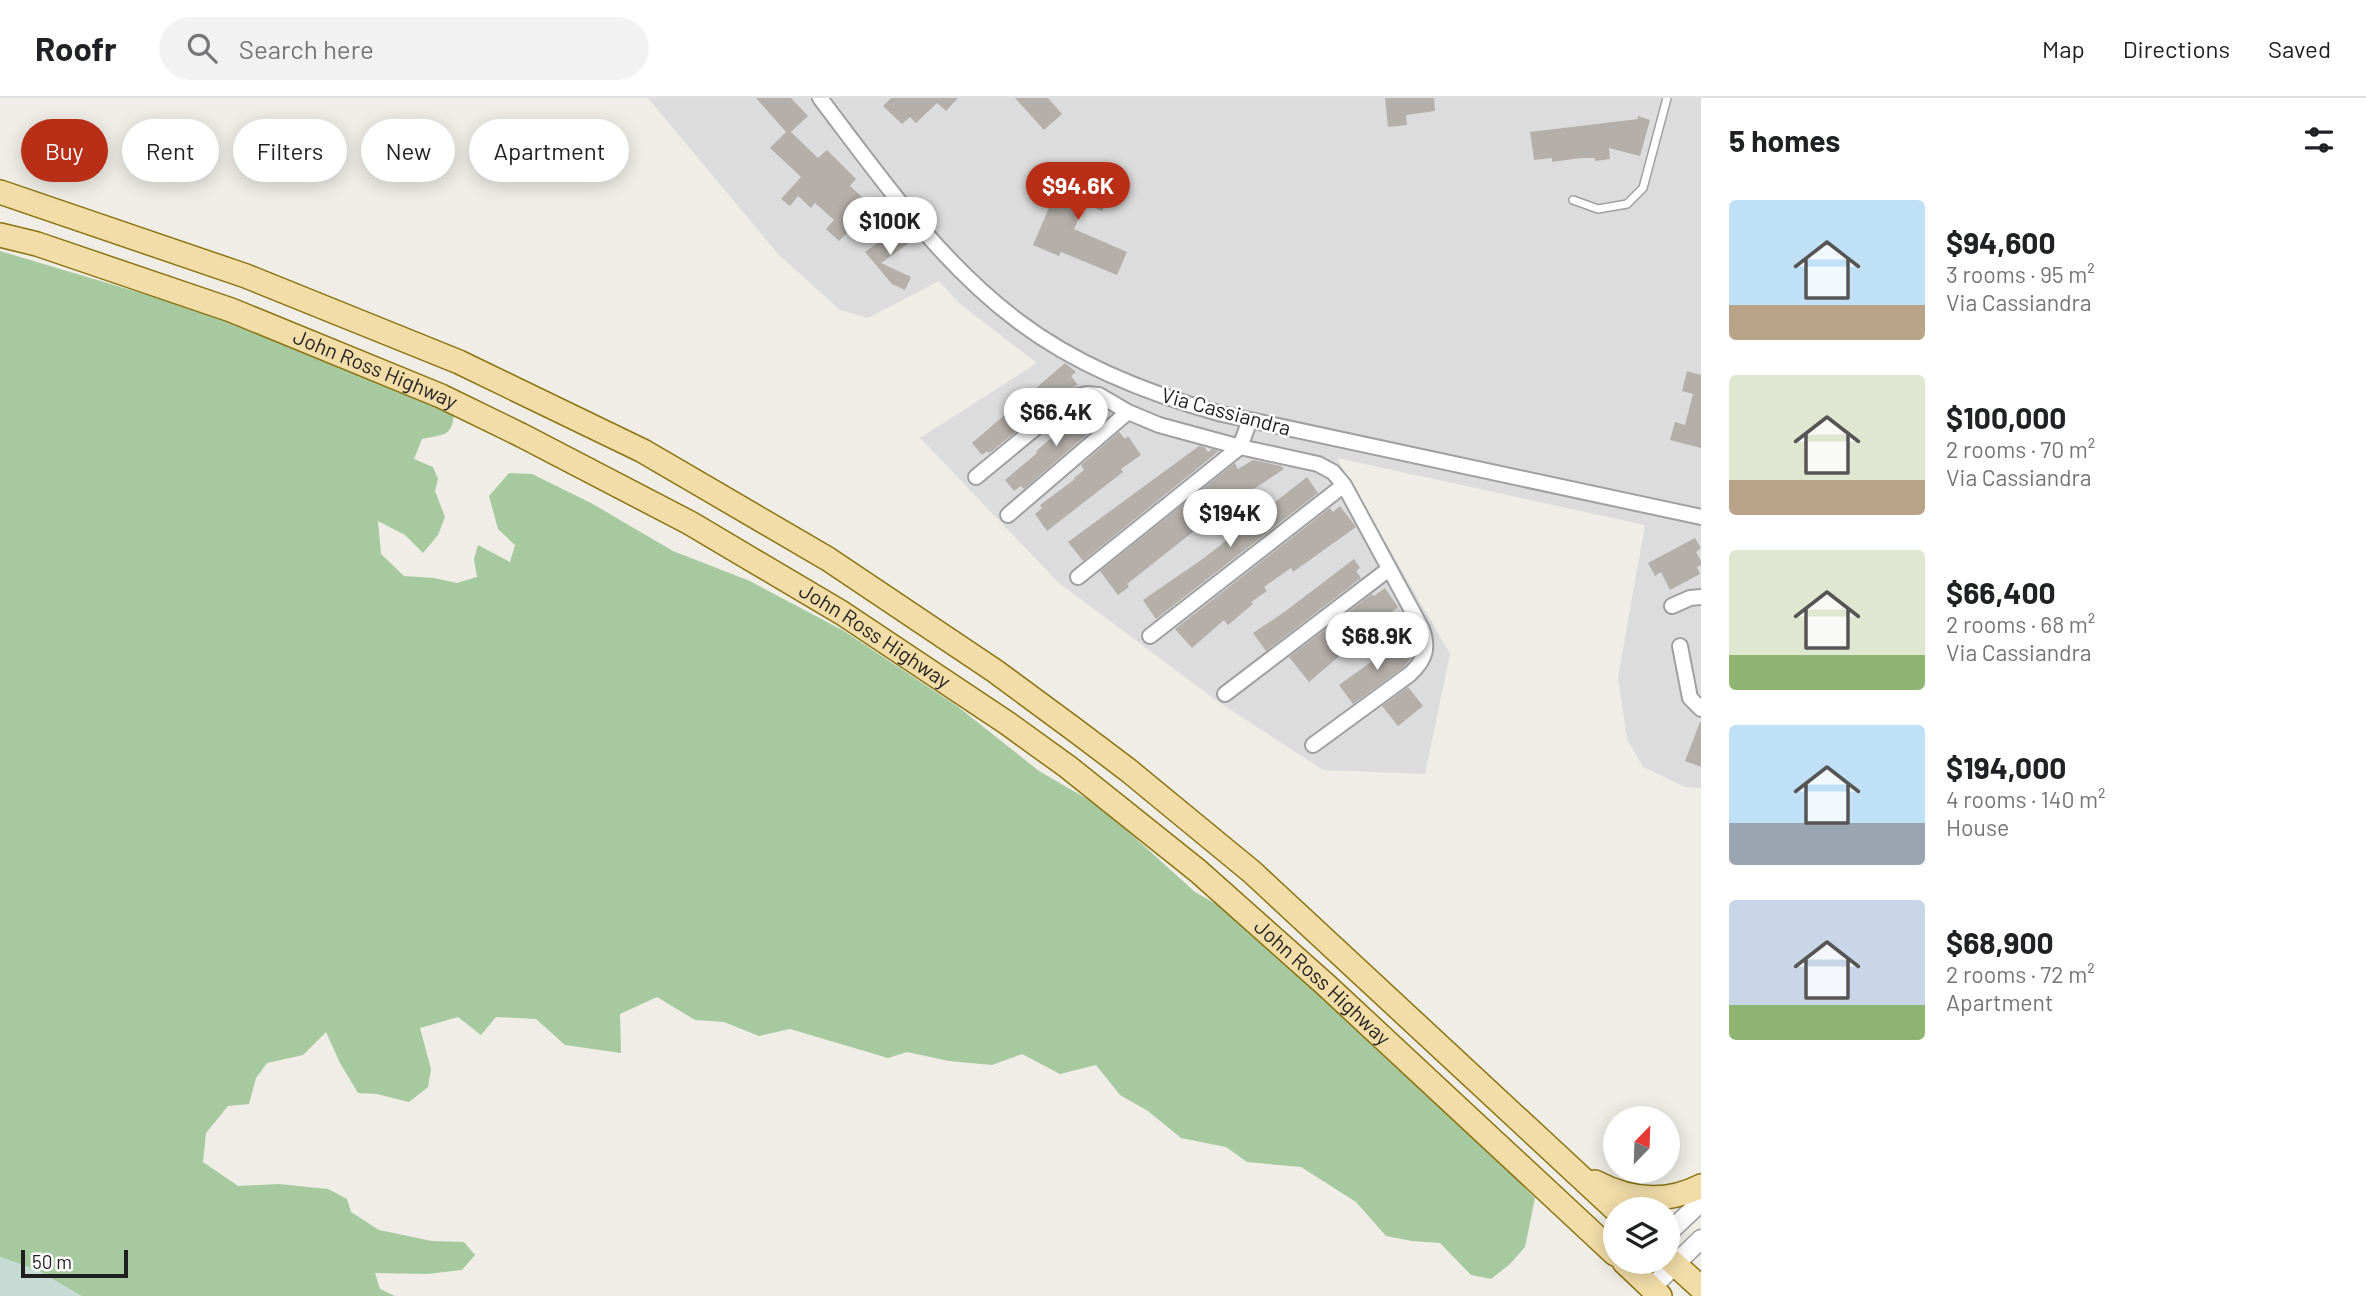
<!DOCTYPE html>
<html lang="en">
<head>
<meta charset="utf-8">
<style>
	body { margin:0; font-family:Barlow,sans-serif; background:#f2f2f2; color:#202124; height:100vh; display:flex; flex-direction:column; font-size:26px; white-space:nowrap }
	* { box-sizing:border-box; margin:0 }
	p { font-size:23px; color:#757577 }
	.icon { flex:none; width:38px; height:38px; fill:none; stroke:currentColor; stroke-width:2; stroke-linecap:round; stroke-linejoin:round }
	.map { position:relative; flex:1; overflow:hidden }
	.drawer { display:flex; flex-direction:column; background:#fff; width:665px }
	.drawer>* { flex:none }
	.banner { position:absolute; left:21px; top:21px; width:665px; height:63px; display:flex; gap:14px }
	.needle { width:46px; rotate:23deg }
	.tools { position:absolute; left:1603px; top:1008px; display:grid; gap:14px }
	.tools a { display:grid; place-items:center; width:77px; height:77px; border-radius:50%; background:#fff; box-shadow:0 4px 18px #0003; font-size:35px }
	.scale { position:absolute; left:21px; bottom:18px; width:107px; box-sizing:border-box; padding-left:7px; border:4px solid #1f1f1f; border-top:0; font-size:19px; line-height:24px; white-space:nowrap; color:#1f1f1f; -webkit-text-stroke:5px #fff; paint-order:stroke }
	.price { position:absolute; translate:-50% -60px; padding:0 16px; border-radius:24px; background:#fff; color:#222; font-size:23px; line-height:46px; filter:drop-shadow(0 2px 4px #0008) }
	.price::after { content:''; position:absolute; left:50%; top:42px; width:21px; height:16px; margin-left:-10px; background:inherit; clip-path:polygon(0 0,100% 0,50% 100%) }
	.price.on { background:#b82e16; color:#fff }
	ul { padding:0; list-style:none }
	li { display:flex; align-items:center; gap:21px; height:175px; padding:0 28px }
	li span { display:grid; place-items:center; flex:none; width:196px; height:140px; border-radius:7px; color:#555 }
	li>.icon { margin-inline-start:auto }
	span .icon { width:84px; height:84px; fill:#fffc; stroke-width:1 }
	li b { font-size:30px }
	h2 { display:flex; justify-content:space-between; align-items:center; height:84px; padding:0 28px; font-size:30px }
	.pill { padding:0 24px; border-radius:32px; background:#fff; box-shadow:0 4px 18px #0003; font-size:24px; line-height:63px }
	.pill.on { background:#b82e16; color:#fff }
	header { display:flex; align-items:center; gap:42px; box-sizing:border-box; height:98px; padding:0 35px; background:#fff; border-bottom:2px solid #e0e0e0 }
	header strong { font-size:33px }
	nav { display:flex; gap:38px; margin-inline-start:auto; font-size:24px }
	.search { width:490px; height:63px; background:#f2f2f2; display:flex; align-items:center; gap:18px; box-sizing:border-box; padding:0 24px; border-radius:38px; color:#757577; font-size:26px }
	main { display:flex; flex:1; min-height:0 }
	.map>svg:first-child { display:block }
	.residential { fill:#dddcdc }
	.forest { fill:#a6c9a0 }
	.wetland { fill:#c5dbd4 }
	.building { fill:#b4afa9 }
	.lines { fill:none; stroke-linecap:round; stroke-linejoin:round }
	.service-casing { stroke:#a0a0a0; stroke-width:10 }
	.minor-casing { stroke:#a0a0a0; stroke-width:18 }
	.tertiary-casing { stroke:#a0a0a0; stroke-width:21 }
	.primary-casing { stroke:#8a7310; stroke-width:26 }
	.service { stroke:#fff; stroke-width:7 }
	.minor { stroke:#fff; stroke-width:14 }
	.tertiary { stroke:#fff; stroke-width:18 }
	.primary { stroke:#f2dda8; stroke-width:23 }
	.labels { text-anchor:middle; stroke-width:5; stroke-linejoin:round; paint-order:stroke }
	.street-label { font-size:21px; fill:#1f1f1f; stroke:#fff }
</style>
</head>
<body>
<header>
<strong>Roofr</strong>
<div class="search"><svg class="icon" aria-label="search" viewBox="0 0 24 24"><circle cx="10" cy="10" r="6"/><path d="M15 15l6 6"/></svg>Search here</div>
<nav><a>Map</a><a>Directions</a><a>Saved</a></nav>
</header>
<main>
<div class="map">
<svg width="1701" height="1198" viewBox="0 0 1701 1198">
	<rect width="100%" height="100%" fill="#efede6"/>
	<path class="residential" d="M 648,0 L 1701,0 L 1701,690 L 1685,689 L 1643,669 L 1627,641 L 1618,579 L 1645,427 L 1337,360 L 1450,556 L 1425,676 L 1323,672 L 1217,603 L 1059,485 L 920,340 L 1037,265 L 960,206 L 939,183 L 868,220 L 840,212 L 779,157 Z"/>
	<path class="forest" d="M 0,153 L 171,204 L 291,246 L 454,317 C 451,340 443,336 422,341 L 414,361 L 433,369 L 438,381 L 435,393 L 445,419 L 438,437 L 423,455 L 405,437 L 378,423 L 381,456 L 404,478 L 434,480 L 457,485 L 477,479 L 474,461 L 478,447 L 510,464 L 515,447 L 498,431 L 489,398 L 509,375 L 532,376 L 591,405 L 673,453 L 750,483 L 844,533 L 957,608 L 1039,673 L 1101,709 L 1195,794 L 1246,823 L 1444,1009 L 1535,1100 L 1525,1149 L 1510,1166 L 1491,1181 L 1471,1177 L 1440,1145 L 1412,1143 L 1386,1138 L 1356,1104 L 1301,1069 L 1247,1064 L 1226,1049 L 1181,1040 L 1148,1013 L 1120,997 L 1096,967 L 1060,976 L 1022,956 L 992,967 L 949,963 L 907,954 L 888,960 L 790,931 L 759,938 L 724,924 L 695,922 L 657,899 L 620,916 L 621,955 L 565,947 L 536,921 L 496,919 L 481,937 L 458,919 L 420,930 L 431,971 L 428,989 L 409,1004 L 377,996 L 358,995 L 340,965 L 326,934 L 303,957 L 267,965 L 256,980 L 249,1006 L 228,1008 L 206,1035 L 203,1064 L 238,1088 L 279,1086 L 328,1091 L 347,1101 L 351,1114 L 379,1132 L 432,1143 L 464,1144 L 475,1157 L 462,1172 L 427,1176 L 375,1175 L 380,1191 L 395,1198 L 81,1198 L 39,1173 L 0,1159 Z"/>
	<path class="wetland" d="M 0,1159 L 39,1173 L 81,1198 L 0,1198 Z"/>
	<path class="building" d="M 756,0 L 791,0 L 808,18 L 791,34 L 818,60 L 827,52 L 856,81 L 850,88 L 873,109 L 839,143 L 826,131 L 834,122 L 815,105 L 811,110 L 798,98 L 790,108 L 781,101 L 801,79 L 770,50 L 786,34 Z
		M 891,0 L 958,0 L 946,13 L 937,5 L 916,25 L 910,19 L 902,26 L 883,8 Z
		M 1015,0 L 1048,0 L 1062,16 L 1044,32 Z
		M 1385,0 L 1434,0 L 1435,13 L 1406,17 L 1407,27 L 1388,29 Z
		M 1638,18 L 1650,22 L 1640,58 L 1609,50 L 1610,61 L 1595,63 L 1595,60 L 1581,60 L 1552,64 L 1552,60 L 1534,62 L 1530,34 L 1638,21 Z
		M 1067,68 L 1113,87 L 1102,113 L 1085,106 L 1074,131 L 1127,154 L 1117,177 L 1061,154 L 1059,158 L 1033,147 Z
		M 898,130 L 909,145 L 881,165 L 911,179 L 905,192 L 892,186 L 865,154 Z
		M 1065,265 L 1076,274 L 1071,278 L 1078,287 L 1067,292 L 992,353 L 988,355 L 987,353 L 982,357 L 972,345 Z
		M 1687,273 L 1701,277 L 1701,350 L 1670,342 L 1675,324 L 1685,327 L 1693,296 L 1682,293 Z
		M 1095,306 L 1102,310 L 1107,316 L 1107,319 L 1024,391 L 1021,388 L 1014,393 L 1005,382 L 1037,355 L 1036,353 L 1064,329 L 1067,331 Z
		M 1119,334 L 1125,341 L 1128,338 L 1141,357 L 1121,371 L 1123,374 L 1047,433 L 1035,416 L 1042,410 L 1040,407 L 1075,381 L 1074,380 L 1084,372 L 1081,367 Z
		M 1199,348 L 1204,349 L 1208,354 L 1212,351 L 1219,353 L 1083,463 L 1068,444 Z
		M 1253,362 L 1281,368 L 1284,371 L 1217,415 L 1127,486 L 1129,489 L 1118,497 L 1100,473 L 1235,365 L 1238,371 Z
		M 1307,379 L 1318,395 L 1156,521 L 1143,502 L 1204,460 Z
		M 1340,408 L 1356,429 L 1293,474 L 1291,470 L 1264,489 L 1267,493 L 1251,504 L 1253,506 L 1228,527 L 1224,522 L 1192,550 L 1175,531 L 1330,410 L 1333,414 Z
		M 1695,440 L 1701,450 L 1696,454 L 1701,463 L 1701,467 L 1697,469 L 1700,476 L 1670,492 L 1661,474 L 1655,478 L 1648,465 Z
		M 1354,461 L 1360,470 L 1356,473 L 1361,480 L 1266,553 L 1253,535 L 1283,515 Z
		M 1385,490 L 1398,509 L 1373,529 L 1371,527 L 1346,545 L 1349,550 L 1309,584 L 1289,559 L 1372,496 L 1374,498 Z
		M 1403,541 L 1411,553 L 1410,554 L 1411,560 L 1404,569 L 1353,606 L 1339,587 Z
		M 1408,589 L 1423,608 L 1398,628 L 1382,608 Z
		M 1700,624 L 1701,624 L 1701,669 L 1685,663 Z"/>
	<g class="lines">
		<defs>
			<path id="service" d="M 1573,102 L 1598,111 L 1627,106 L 1643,90 L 1667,0"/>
			<path id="minor" d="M 820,0 C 880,79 938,163 1018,223 C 1076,267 1152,297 1222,316 L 1701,419
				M 976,379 L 1073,299 L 1087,296 L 1099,297 L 1128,314 L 1159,327 L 1240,349 L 1318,366 L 1333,374 L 1344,387 L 1422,531 C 1429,550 1425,562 1410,576 L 1313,647
				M 1008,417 L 1128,314
				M 1078,479 L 1240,349 L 1250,322
				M 1672,508 L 1690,500 L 1701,499
				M 1150,538 L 1344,387
				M 1680,548 L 1690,600 L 1701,611
				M 1225,596 L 1389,471"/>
			<path id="tertiary" d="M 1668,1135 L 1701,1104
				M 1651,1190 L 1701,1141"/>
			<g id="primary">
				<path d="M 0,94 L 246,178 L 459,264 L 643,353 L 828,461 L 995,573 L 1075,632 L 1128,672 L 1252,774 L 1615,1111"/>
				<path id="s1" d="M 0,137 L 37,146 L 231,212 L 441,298 L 521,337 L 690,425 L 842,515 L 1007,625 L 1068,669 L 1198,773 L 1326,887 L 1615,1156"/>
				<path d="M 1595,1084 C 1629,1102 1666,1106 1701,1088"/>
				<path d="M 1668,1160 L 1701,1190"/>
				<path d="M 1624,1164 L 1660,1198"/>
			</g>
		</defs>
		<use href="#service" class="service-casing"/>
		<use href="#minor" class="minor-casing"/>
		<use href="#tertiary" class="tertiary-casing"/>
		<use href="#primary" class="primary-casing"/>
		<use href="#service" class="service"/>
		<use href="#minor" class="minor"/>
		<use href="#tertiary" class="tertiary"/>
		<use href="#primary" class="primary"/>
	</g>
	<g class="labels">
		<g class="street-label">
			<text dy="7" stroke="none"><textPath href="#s1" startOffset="399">John Ross Highway</textPath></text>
			<text transform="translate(1226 314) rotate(15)" y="7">Via Cassiandra</text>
			<text dy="7" stroke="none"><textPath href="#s1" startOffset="966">John Ross Highway</textPath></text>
			<text dy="7" stroke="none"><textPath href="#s1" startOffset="1533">John Ross Highway</textPath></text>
		</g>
	</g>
</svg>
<div class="tools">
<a><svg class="needle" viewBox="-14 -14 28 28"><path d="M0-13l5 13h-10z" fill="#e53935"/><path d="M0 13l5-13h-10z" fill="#757577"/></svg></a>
<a><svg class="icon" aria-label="layers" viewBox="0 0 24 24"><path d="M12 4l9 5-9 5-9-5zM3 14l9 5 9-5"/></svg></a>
</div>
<div class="scale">50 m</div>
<b class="price on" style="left:1078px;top:124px">$94.6K</b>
<b class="price" style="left:890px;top:159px">$100K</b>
<b class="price" style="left:1056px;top:350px">$66.4K</b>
<b class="price" style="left:1230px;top:451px">$194K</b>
<b class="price" style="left:1377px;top:574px">$68.9K</b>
<div class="banner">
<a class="pill on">Buy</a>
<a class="pill">Rent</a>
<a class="pill">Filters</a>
<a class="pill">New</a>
<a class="pill">Apartment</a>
</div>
</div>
<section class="drawer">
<h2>5 homes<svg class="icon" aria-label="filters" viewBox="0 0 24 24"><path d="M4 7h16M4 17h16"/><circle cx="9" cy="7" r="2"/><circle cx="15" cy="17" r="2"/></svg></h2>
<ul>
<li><span style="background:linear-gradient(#bfe0f5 75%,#b9a48a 0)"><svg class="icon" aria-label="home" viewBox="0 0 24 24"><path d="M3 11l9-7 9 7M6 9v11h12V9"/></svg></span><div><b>$94,600</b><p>3 rooms · 95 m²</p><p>Via Cassiandra</p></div></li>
<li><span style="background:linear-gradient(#dfe7d0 75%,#b9a48a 0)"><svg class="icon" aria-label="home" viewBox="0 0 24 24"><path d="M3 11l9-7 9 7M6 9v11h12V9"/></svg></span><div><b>$100,000</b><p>2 rooms · 70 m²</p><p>Via Cassiandra</p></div></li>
<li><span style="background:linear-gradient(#dfe7d0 75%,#8fb573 0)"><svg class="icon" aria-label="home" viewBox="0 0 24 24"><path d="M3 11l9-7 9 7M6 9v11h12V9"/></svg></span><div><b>$66,400</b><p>2 rooms · 68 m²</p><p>Via Cassiandra</p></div></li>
<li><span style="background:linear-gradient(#bfe0f5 70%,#9aa5b1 0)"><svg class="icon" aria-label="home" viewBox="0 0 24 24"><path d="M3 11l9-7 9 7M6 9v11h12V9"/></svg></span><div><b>$194,000</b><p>4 rooms · 140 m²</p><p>House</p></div></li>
<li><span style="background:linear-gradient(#c9d6e8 75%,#8fb573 0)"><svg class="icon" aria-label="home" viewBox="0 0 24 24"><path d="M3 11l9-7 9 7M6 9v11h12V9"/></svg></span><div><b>$68,900</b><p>2 rooms · 72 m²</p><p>Apartment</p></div></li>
</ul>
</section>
</main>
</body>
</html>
